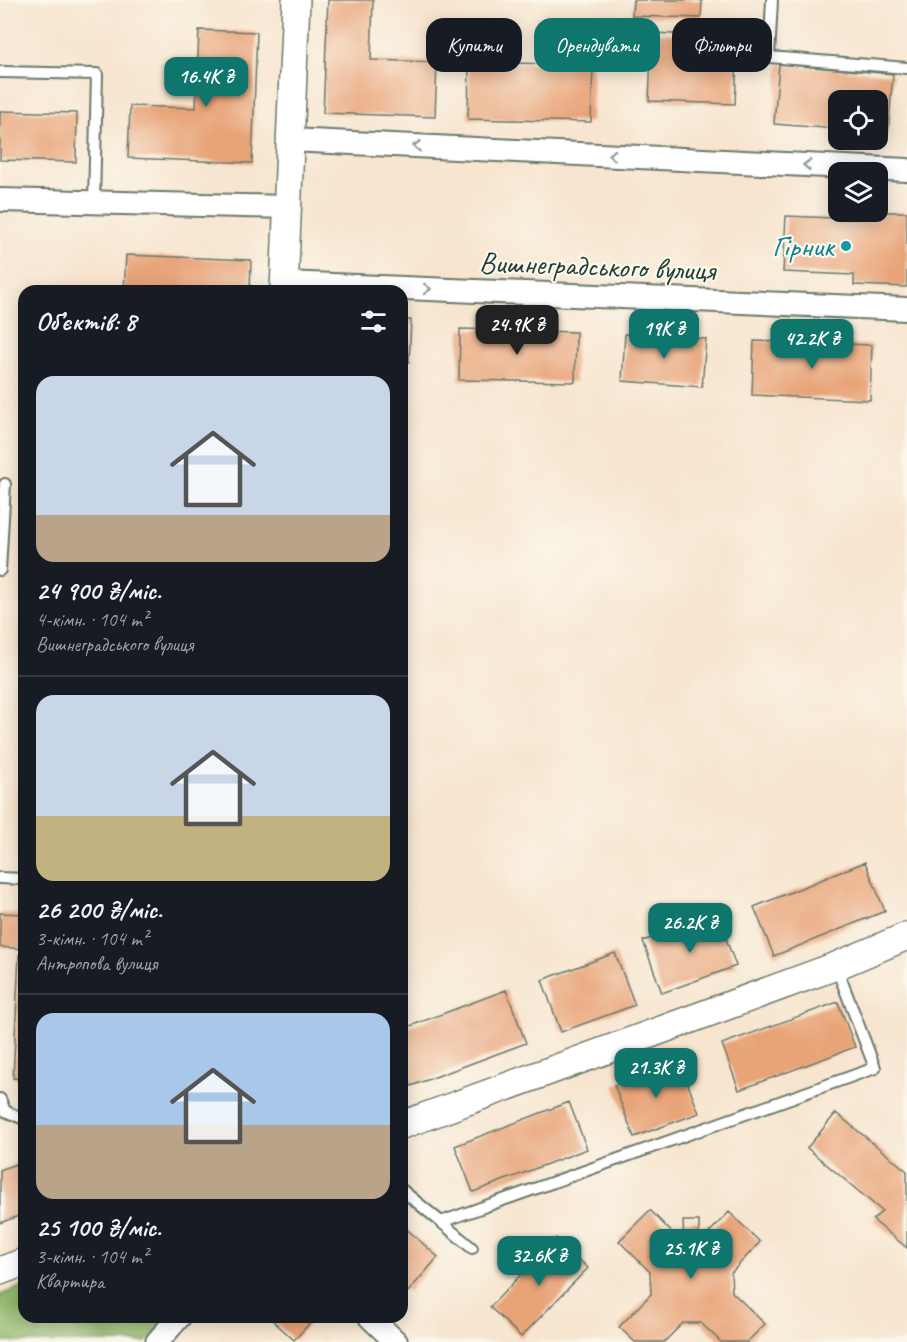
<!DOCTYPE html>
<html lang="uk">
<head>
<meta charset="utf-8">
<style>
	body { margin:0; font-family:Caveat,sans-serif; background:#242831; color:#f1f3f6; height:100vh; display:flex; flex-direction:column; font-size:22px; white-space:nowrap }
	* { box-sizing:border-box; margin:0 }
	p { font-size:20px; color:#9ea1a6 }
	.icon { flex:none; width:33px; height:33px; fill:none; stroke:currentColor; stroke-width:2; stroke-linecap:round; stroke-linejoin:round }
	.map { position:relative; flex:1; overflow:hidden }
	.details { position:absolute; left:18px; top:285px; width:390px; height:1038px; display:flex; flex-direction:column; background:#171b24; border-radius:18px; box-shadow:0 3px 15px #0003 }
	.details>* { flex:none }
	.hud { position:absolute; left:426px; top:18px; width:390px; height:54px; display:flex; gap:12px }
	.controls { position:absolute; left:828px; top:90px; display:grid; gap:12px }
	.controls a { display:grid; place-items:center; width:60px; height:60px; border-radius:12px; background:#171b24; box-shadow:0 3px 15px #0003; font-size:30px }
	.price { position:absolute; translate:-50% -51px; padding:0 14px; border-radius:12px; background:#0f766e; color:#fff; font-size:20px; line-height:39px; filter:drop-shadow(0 2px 3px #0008) }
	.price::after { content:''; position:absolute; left:50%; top:36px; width:18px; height:14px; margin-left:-9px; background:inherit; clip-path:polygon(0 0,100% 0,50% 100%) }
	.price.on { background:#222; color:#fff }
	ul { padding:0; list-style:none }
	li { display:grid; align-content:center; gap:12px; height:318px; padding:0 18px }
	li+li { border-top:2px solid #363941 }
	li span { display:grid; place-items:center; height:186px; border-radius:18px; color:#555 }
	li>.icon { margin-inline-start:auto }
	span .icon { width:108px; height:108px; fill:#fffc; stroke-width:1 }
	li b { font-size:26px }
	h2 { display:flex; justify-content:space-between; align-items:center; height:72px; padding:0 18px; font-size:26px }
	.chip { padding:0 21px; border-radius:18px; background:#171b24; box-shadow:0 3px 15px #0003; font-size:21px; line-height:54px }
	.chip.on { background:#0f766e; color:#fff }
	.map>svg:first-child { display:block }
	.forest { fill:#92b66b; stroke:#587a50; stroke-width:1.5 }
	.building { fill:#e8a377 }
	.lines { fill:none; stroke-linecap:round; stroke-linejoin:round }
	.service-casing { stroke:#6b786a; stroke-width:14 }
	.minor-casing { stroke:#6b786a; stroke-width:26 }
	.tertiary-casing { stroke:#6b786a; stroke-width:30 }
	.service { stroke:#fff; stroke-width:10 }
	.minor { stroke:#fff; stroke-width:22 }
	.tertiary { stroke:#fff; stroke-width:27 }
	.oneway { stroke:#8f9e9a }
	.culture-dot { fill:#0f9aa8; stroke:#fbf7ec; stroke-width:2 }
	.labels { text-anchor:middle; stroke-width:4.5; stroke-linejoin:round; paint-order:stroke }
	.culture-label { font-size:30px; fill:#0d838f; stroke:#fbf7ec; text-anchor:end }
	.street-label { font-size:30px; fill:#1f3d34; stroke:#fbf7ec }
</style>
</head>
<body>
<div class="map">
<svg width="907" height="1342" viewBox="0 0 907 1342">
	<rect width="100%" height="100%" fill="#fbf7ec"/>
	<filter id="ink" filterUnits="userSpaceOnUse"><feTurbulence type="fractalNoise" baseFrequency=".0167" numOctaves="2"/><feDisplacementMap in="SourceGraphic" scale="12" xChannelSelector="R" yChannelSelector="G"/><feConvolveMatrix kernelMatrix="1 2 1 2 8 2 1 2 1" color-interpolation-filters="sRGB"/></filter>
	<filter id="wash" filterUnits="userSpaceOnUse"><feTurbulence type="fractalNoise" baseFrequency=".008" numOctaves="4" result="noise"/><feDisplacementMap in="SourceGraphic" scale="24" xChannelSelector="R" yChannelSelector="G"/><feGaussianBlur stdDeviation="1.35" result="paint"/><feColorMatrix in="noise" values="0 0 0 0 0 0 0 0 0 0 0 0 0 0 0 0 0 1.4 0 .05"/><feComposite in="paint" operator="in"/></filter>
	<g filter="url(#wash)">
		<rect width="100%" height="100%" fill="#f7e5cf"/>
		<path class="forest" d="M 24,1286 L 24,1317 L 170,1317 L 146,1342 L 0,1342 L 0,1295 Z"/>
		<g id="blocks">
			<path class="building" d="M 328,0 L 373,0 L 371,60 L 437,62 L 435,117 L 323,113 Z
				M 633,0 L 702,0 L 701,18 L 632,16 Z
				M 199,30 L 257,32 L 252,163 L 128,158 L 130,106 L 196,108 Z
				M 652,33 L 738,37 L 735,104 L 649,101 Z
				M 469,62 L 593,65 L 591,122 L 468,119 Z
				M 779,64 L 893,74 L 888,133 L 878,132 L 878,100 L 838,100 L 838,129 L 774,124 Z
				M 0,111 L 77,113 L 76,162 L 0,160 Z
				M 858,212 L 907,212 L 907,287 L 854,285 L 854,275 L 783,272 L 786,216 L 857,219 Z
				M 126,255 L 251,260 L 250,291 L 124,291 Z
				M 402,320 L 411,320 L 409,362 L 402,362 Z
				M 460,329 L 576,332 L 575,382 L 459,380 Z
				M 625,334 L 706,339 L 702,387 L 622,381 Z
				M 754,341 L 872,345 L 870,400 L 752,395 Z
				M 865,862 L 885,911 L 774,956 L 754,907 Z
				M 0,913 L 24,914 L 24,949 L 0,947 Z
				M 717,914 L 736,966 L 662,993 L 643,941 Z
				M 615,953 L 635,1005 L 561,1032 L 542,980 Z
				M 19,955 L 24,955 L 24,1079 L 13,1078 Z
				M 506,990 L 526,1043 L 411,1086 L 402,1062 L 402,1029 Z
				M 838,1002 L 855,1047 L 739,1090 L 722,1044 Z
				M 679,1061 L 699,1113 L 634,1137 L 614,1085 Z
				M 569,1102 L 587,1149 L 473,1192 L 455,1146 Z
				M 836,1113 L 907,1171 L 907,1248 L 873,1220 L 882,1211 L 807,1148 Z
				M 21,1162 L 24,1171 L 24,1214 L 0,1223 L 0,1170 Z
				M 650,1210 L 681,1242 L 684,1242 L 683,1221 L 699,1221 L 699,1241 L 701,1241 L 729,1212 L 760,1242 L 731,1273 L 732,1292 L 765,1324 L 747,1342 L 721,1342 L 701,1323 L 683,1323 L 664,1342 L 635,1342 L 619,1327 L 651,1294 L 650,1272 L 619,1241 Z
				M 402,1225 L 438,1257 L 408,1292 L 402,1286 Z
				M 556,1238 L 588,1268 L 521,1337 L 490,1307 Z
				M 269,1317 L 312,1317 L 314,1319 L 294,1340 Z"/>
		</g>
	</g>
	<g filter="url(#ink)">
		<use href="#blocks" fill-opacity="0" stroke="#6b786a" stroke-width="1.5"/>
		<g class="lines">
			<defs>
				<path id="service" d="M 772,0 L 769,57 L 907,68
					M 0,72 L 97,74 L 94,202
					M 0,570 L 5,484
					M 0,878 L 24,879
					M 0,1099 L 5,1111 L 24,1119
					M 402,1190 L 441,1222 L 875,1068 L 836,966
					M 441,1222 L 472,1248"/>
				<path id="minor" d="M 290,140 L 907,170
					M 0,200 L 288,207
					M 285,283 L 907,309
					M 370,1317 L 396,1342
					M 157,1342 L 179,1317"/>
				<path id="tertiary" d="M 284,291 L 296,0
					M 402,1125 L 836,966 L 907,936
					M 0,1271 L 24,1262"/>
			</defs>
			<use href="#service" class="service-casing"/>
			<use href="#minor" class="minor-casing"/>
			<use href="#tertiary" class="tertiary-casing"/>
			<use href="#service" class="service"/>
			<use href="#minor" class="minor"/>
			<use href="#tertiary" class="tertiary"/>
		</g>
		<defs><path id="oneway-chevron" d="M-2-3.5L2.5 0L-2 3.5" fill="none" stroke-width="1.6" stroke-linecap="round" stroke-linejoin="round" transform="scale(1.5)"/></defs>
		<g class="oneway">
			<use href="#oneway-chevron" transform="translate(417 146) rotate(-177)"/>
			<use href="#oneway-chevron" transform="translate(612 155) rotate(-177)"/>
			<use href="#oneway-chevron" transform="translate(807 165) rotate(-177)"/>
			<use href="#oneway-chevron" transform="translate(427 289) rotate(2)"/>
		</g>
	</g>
	<circle class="culture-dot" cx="846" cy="246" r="6"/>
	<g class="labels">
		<g class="culture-label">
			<text x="834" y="256">Гірник</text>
		</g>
		<g class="street-label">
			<text transform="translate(597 266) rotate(2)" y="10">Вишнеградського вулиця</text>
		</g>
	</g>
</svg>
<div class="controls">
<a><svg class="icon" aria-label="locate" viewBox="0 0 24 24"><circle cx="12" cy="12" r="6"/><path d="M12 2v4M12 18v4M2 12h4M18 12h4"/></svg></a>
<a><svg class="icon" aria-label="layers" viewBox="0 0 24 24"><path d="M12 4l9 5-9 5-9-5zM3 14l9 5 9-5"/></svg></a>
</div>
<b class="price" style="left:206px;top:108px">16.4K ₴</b>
<b class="price on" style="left:517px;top:356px">24.9K ₴</b>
<b class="price" style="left:664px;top:360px">19K ₴</b>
<b class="price" style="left:812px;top:370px">42.2K ₴</b>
<b class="price" style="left:690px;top:954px">26.2K ₴</b>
<b class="price" style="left:656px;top:1099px">21.3K ₴</b>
<b class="price" style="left:691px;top:1280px">25.1K ₴</b>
<b class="price" style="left:539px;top:1287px">32.6K ₴</b>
<div class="hud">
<a class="chip">Купити</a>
<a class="chip on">Орендувати</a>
<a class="chip">Фільтри</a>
</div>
<section class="details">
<h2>Об’єктів: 8<svg class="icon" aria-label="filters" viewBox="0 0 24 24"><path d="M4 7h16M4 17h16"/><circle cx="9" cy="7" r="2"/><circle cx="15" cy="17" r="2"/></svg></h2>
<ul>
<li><span style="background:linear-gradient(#c9d6e8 75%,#b9a48a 0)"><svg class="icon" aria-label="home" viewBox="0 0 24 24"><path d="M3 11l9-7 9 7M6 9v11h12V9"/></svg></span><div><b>24 900 ₴/міс.</b><p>4-кімн. · 104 m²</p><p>Вишнеградського вулиця</p></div></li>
<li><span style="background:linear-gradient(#c9d6e8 65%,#c2b280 0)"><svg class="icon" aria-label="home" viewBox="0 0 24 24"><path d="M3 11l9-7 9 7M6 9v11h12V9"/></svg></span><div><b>26 200 ₴/міс.</b><p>3-кімн. · 104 m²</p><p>Антропова вулиця</p></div></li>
<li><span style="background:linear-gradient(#a9c7e8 60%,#b9a48a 0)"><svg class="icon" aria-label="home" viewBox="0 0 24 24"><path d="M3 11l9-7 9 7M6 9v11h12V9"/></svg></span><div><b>25 100 ₴/міс.</b><p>3-кімн. · 104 m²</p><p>Квартира</p></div></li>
</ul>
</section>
</div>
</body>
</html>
